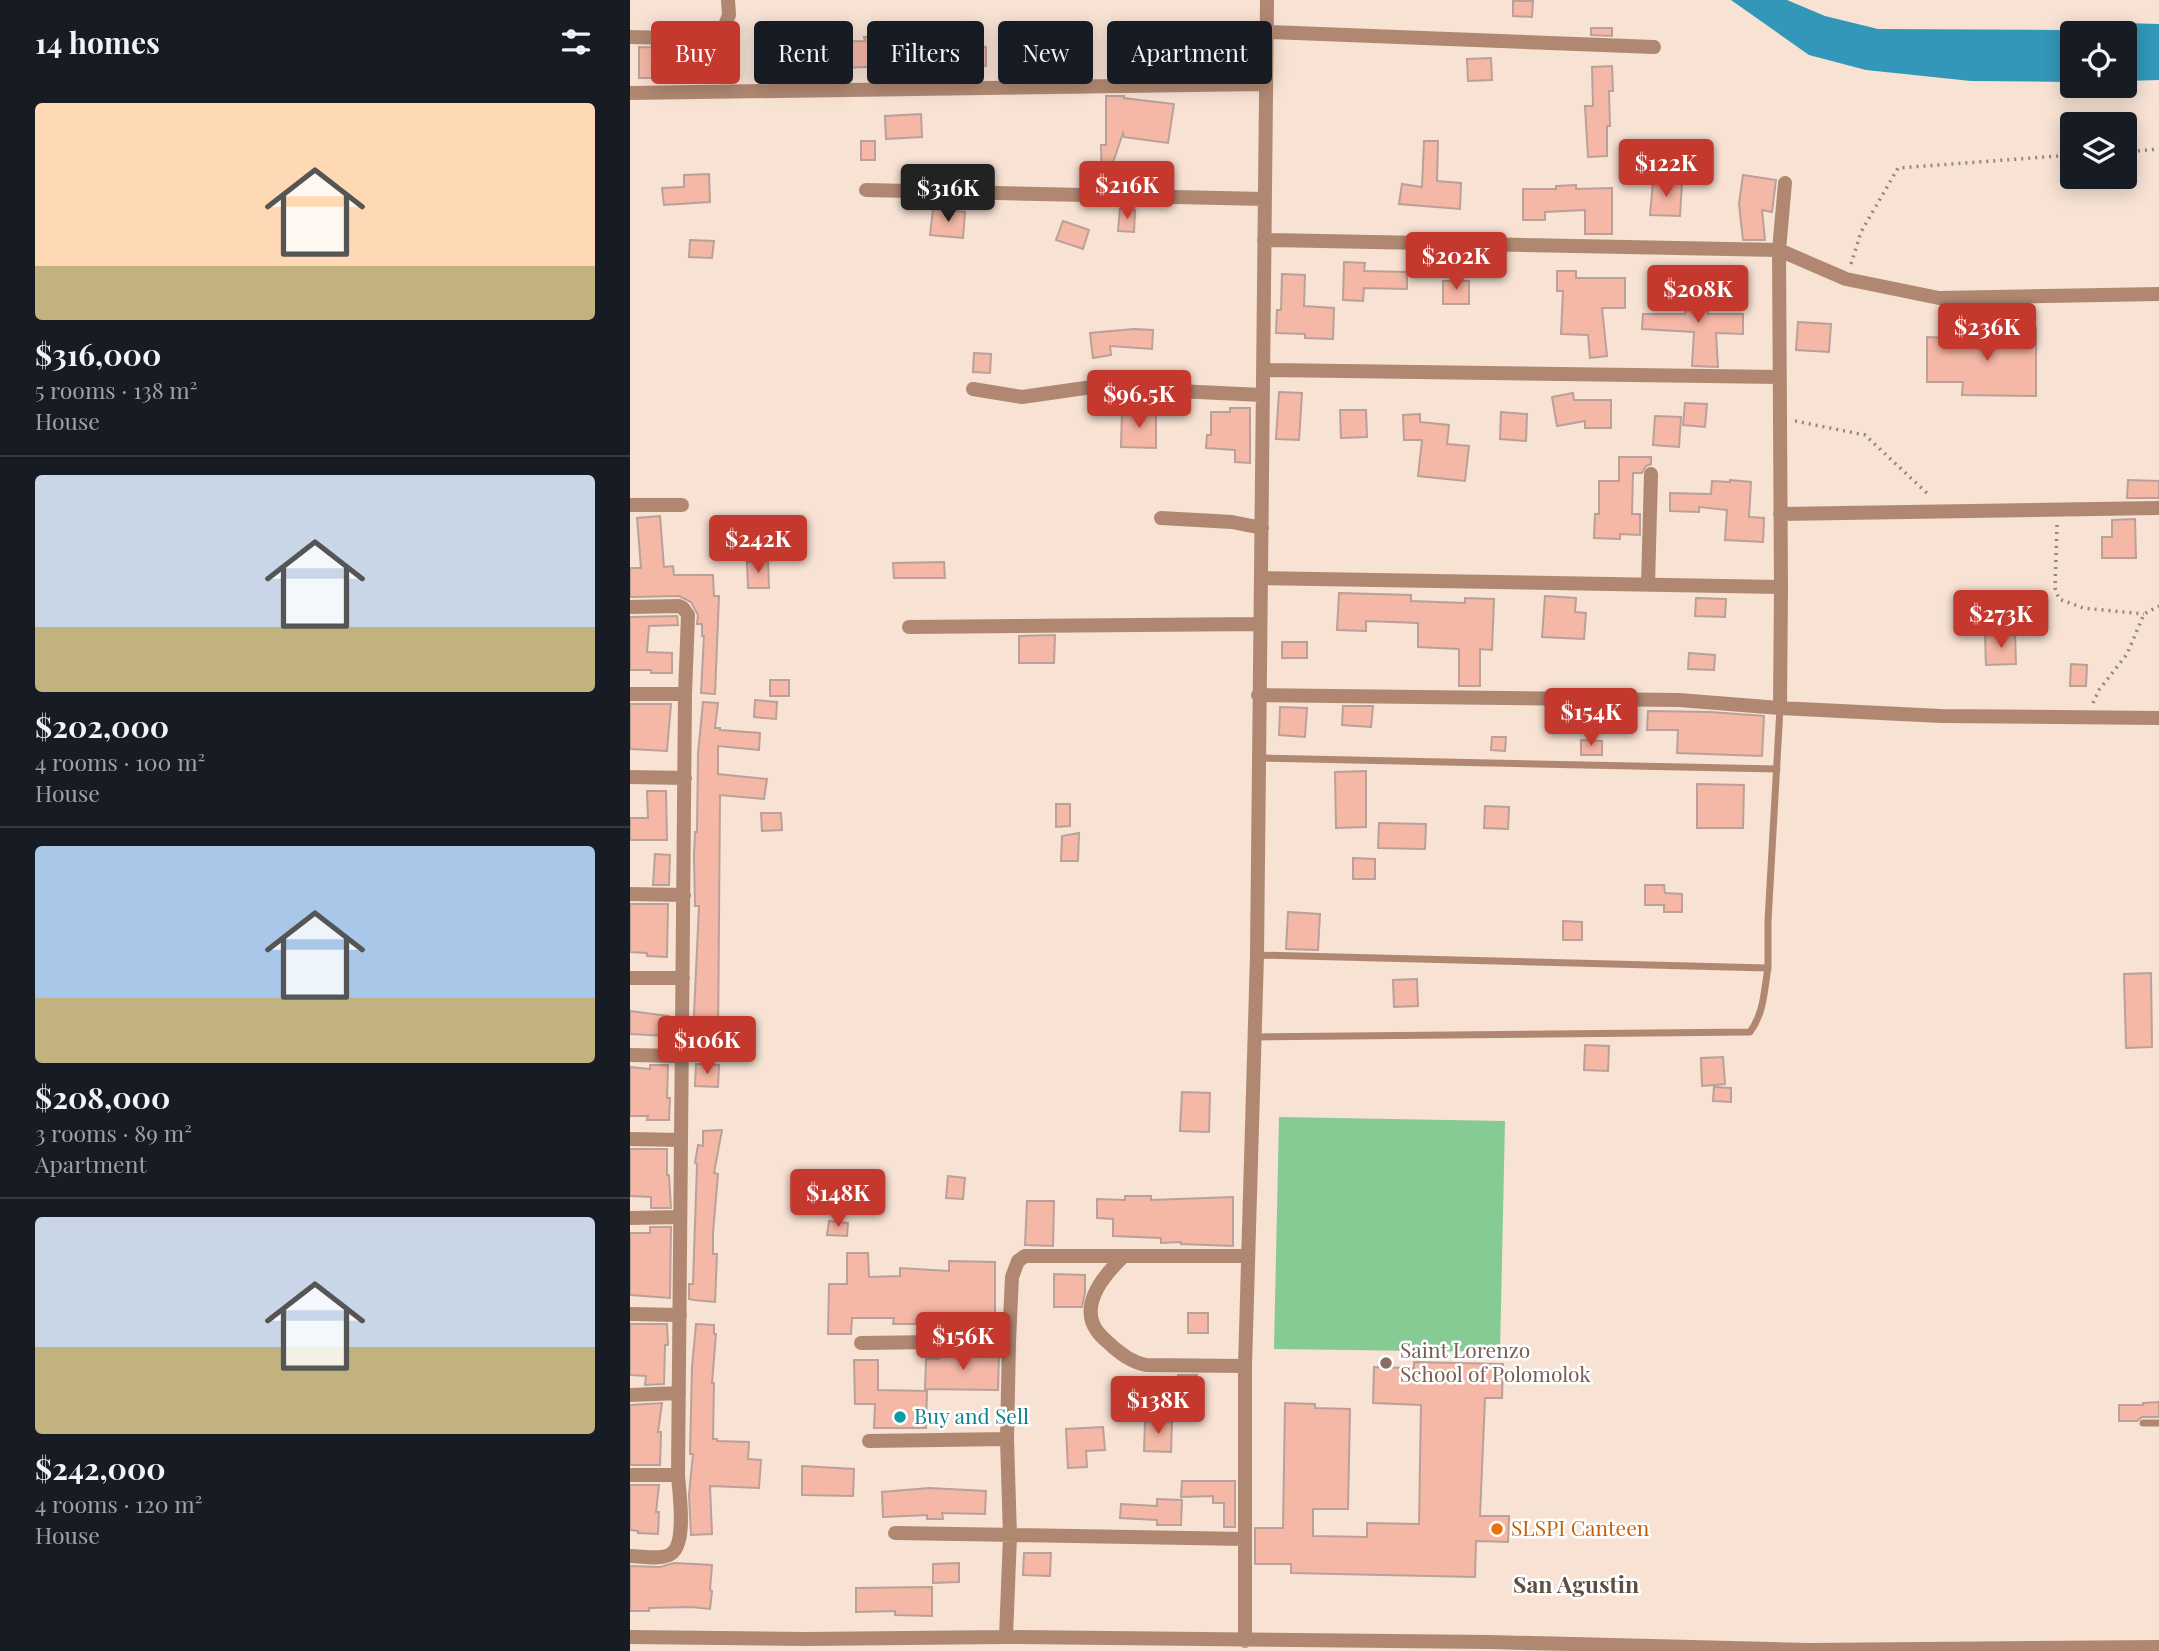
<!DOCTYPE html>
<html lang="en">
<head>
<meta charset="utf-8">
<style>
	body { margin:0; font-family:"Playfair Display",serif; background:#20242c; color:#f1f3f6; height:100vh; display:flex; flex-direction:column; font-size:26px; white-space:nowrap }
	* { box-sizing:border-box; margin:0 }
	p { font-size:23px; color:#9ea1a6 }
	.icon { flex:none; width:38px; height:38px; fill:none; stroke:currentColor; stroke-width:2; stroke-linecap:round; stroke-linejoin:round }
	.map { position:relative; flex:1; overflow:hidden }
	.panel { display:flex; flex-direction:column; background:#171b24; width:630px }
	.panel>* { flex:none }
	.hud { position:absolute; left:21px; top:21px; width:665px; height:63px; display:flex; gap:14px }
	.buttons { position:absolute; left:1430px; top:21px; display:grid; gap:14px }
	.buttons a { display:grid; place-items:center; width:77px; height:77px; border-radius:7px; background:#171b24; box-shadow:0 4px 18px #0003; font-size:35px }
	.price { position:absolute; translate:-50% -60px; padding:0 16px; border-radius:7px; background:#c5382d; color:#fff; font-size:23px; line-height:46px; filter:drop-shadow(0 2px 4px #0008) }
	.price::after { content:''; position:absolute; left:50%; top:42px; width:21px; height:16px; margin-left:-10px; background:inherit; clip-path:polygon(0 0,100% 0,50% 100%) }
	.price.on { background:#222; color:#fff }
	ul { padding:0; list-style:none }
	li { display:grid; align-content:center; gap:14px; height:371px; padding:0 35px }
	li+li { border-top:2px solid #363941 }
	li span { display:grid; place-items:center; height:217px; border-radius:7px; color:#555 }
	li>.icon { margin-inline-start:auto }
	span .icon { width:126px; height:126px; fill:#fffc; stroke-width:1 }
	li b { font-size:30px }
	h2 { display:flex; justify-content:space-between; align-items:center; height:84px; padding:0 35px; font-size:30px }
	.chip { padding:0 24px; border-radius:7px; background:#171b24; box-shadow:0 4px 18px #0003; font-size:24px; line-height:63px }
	.chip.on { background:#c5382d; color:#fff }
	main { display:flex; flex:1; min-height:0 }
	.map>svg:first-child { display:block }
	.green { fill:#85cb93 }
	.water { fill:#3297b9 }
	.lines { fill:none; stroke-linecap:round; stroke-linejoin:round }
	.river { stroke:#3297b9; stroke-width:32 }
	.building { fill:#f6b8a6; stroke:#b9a19a; stroke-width:2 }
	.path { stroke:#95867c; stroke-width:3.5; stroke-dasharray:2 5; stroke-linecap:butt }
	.service { stroke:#b08872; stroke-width:7 }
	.minor { stroke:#b08872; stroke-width:14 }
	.education-dot { fill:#8d6e63; stroke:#fff; stroke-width:2.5 }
	.culture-dot { fill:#0f9aa8; stroke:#fff; stroke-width:2.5 }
	.food-dot { fill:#e8710a; stroke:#fff; stroke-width:2.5 }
	.labels { text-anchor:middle; stroke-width:5; stroke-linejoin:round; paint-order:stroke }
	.education-label { font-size:21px; fill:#785e54; stroke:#fff; text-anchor:start }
	.culture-label { font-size:21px; fill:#0d838f; stroke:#fff; text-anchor:start }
	.food-label { font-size:21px; fill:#c56008; stroke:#fff; text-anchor:start }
	.neighbourhood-label { font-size:23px; font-weight:bold; fill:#5e4d41; stroke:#fff }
</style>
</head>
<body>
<main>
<section class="panel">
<h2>14 homes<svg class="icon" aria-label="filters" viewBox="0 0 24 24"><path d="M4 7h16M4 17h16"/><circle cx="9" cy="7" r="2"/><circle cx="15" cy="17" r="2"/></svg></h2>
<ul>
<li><span style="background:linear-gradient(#ffd9b3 75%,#c2b280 0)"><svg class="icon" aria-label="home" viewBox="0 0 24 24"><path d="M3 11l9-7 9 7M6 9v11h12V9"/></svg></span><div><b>$316,000</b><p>5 rooms · 138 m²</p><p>House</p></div></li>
<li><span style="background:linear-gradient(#c9d6e8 70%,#c2b280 0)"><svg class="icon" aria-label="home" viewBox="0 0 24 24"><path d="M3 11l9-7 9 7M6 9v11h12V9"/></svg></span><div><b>$202,000</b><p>4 rooms · 100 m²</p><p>House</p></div></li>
<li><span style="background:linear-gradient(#a9c7e8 70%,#c2b280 0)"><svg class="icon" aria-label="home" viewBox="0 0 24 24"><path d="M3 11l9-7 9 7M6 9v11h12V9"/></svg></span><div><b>$208,000</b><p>3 rooms · 89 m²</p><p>Apartment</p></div></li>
<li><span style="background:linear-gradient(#c9d6e8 60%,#c2b280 0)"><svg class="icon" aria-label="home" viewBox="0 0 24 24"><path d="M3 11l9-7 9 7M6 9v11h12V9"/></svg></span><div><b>$242,000</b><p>4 rooms · 120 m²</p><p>House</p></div></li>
</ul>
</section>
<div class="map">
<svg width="1529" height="1651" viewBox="0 0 1529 1651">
	<rect width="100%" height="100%" fill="#f7e2d4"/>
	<path class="green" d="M 649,1117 L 875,1121 L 870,1352 L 644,1349 Z"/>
	<path class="water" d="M 1101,0 L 1157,0 L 1195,16 L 1248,29 L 1428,30 L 1445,33 L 1442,33 L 1442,82 L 1341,81 L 1236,70 L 1179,55 Z
		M 1529,33 L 1529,80 L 1495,81 L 1495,39 L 1512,39 Z"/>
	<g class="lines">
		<path class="river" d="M 1494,39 L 1529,40"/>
	</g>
	<path class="building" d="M 883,1 L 903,1 L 902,17 L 883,16 Z
		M 961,28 L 982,28 L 982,36 L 961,35 Z
		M 281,35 L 282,65 L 213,68 L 213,75 L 178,76 L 177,42 L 235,41 L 234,37 Z
		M 516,40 L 546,40 L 546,43 L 594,47 L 594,42 L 621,43 L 620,70 L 593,70 L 593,68 L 546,65 L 516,66 Z
		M 423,43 L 425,77 L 393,78 L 391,45 Z
		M 9,47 L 46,48 L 46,78 L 9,78 Z
		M 356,47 L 356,66 L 346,66 L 346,75 L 325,75 L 324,48 Z
		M 861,58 L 862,80 L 838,81 L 837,59 Z
		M 982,66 L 983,91 L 979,91 L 980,126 L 977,126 L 977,156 L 958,157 L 955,106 L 963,106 L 962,67 Z
		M 476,96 L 494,96 L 494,98 L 544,104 L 538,143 L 494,137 L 493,133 L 475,186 L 472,186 L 471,145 L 476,145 Z
		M 291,114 L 292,137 L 256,139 L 255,116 Z
		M 231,141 L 245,141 L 245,160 L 231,160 Z
		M 794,141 L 808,141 L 807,181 L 831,183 L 830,209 L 769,204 L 772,184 L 792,187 Z
		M 79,174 L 80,202 L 34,205 L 32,188 L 54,187 L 54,175 Z
		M 1113,175 L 1146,180 L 1142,212 L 1132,210 L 1135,240 L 1113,240 L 1109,204 Z
		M 1023,182 L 1052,184 L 1050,216 L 1020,215 Z
		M 946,185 L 946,189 L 982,188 L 982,234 L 955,234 L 955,210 L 915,212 L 915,220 L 893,220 L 893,189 L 926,189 L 926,186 Z
		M 303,209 L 335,212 L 333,238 L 300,235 Z
		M 490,209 L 505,210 L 504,232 L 488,231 Z
		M 433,221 L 459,230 L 453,249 L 426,240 Z
		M 60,240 L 84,241 L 82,258 L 59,257 Z
		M 714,262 L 735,263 L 734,271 L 777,272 L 777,289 L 734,288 L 733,301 L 713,300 Z
		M 927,271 L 946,271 L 946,278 L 995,278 L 995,308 L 972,308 L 977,356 L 960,358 L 958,335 L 931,334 L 933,291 L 927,291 Z
		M 652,274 L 675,275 L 674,306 L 704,308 L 703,339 L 675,338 L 675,334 L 646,333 L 647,310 L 651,310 Z
		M 813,281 L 839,281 L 839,304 L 813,304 Z
		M 1058,283 L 1080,285 L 1078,314 L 1113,314 L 1113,334 L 1086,333 L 1088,367 L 1062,366 L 1064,332 L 1012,329 L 1013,314 L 1055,314 Z
		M 1168,322 L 1201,324 L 1199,352 L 1166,350 Z
		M 1368,328 L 1406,328 L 1406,396 L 1332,395 L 1333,382 L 1297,382 L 1297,337 L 1368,340 Z
		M 504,329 L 523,330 L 522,349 L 480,346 L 481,355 L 463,358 L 460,333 Z
		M 344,353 L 361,354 L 360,373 L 343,372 Z
		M 649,392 L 672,393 L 669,440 L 646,439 Z
		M 943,393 L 944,400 L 981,400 L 981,428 L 955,428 L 955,421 L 927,426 L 922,397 Z
		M 1055,403 L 1077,404 L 1075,427 L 1053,425 Z
		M 600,408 L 620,408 L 620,463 L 605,462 L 605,450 L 576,448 L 577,435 L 581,435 L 581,412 L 600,412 Z
		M 710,410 L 736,410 L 737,437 L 711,438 Z
		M 492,412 L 526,412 L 526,448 L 491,447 Z
		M 871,412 L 897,414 L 896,441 L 870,439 Z
		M 790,414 L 790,422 L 819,425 L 817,444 L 839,446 L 835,481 L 788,476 L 792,440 L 774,440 L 773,415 Z
		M 1025,416 L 1051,417 L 1049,447 L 1023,445 Z
		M 989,457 L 1021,457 L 1021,464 L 1016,466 L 1012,473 L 1003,473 L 1002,514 L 1010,514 L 1010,535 L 990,534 L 990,539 L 964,538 L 965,514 L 969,514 L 969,481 L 989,481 Z
		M 1100,480 L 1121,482 L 1119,517 L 1134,518 L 1133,542 L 1095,540 L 1097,510 L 1069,507 L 1069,512 L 1040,511 L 1040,493 L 1081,494 L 1082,481 L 1100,482 Z
		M 1498,480 L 1529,481 L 1529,498 L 1497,498 Z
		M 30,516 L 34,567 L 43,566 L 44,575 L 83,575 L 84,596 L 89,596 L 85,694 L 71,693 L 74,636 L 72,636 L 72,624 L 67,624 L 68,615 L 61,602 L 49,596 L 0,597 L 0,568 L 11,568 L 7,518 Z
		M 1505,519 L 1506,558 L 1472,558 L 1472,537 L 1482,537 L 1482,520 Z
		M 138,561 L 139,588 L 118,588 L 117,562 Z
		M 314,562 L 315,578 L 264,578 L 263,563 Z
		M 709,593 L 781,595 L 781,601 L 835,603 L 835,598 L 864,599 L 862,650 L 850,649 L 850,686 L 829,686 L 829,649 L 788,647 L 788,623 L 736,621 L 736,631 L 707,630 Z
		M 915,596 L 946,598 L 945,612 L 956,613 L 954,639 L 912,637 Z
		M 1066,598 L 1096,599 L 1095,617 L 1065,616 Z
		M 47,616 L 48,625 L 19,626 L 17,652 L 42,653 L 42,673 L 21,673 L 21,670 L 0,670 L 0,617 Z
		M 1385,634 L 1386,664 L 1356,665 L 1355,635 Z
		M 425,635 L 424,663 L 389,663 L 389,636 Z
		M 652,642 L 677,642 L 677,658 L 652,658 Z
		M 1059,653 L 1085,655 L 1084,670 L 1058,669 Z
		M 1441,664 L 1457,665 L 1456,686 L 1440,686 Z
		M 140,680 L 159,680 L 159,696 L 140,696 Z
		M 125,700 L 147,702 L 146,719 L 124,717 Z
		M 73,702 L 88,703 L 85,728 L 90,728 L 90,730 L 130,733 L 129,750 L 88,746 L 88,774 L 137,779 L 134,799 L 90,795 L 88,1042 L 66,1040 L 66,1036 L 63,1036 L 69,906 L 65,906 L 64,856 L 65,832 L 67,832 L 68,754 Z
		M 0,704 L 41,704 L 37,751 L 0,749 Z
		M 713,706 L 743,706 L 741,727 L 712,725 Z
		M 650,707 L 677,708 L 675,737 L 649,735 Z
		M 944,711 L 963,712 L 962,731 L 944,730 Z
		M 1018,711 L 1081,712 L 1134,716 L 1132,756 L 1047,753 L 1048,730 L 1017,730 Z
		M 862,737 L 876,737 L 875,751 L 861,750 Z
		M 951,740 L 972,741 L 972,755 L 951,755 Z
		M 736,771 L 736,827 L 706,828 L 705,772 Z
		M 1067,784 L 1114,785 L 1113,828 L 1067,828 Z
		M 17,791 L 36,791 L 37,840 L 0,840 L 0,818 L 18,818 Z
		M 426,804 L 440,804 L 440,826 L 426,827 Z
		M 855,806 L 879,807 L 878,829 L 854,828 Z
		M 131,813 L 151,813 L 152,830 L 132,831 Z
		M 749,823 L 796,824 L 795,849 L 748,848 Z
		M 449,833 L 448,861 L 431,861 L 432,836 Z
		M 25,854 L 40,855 L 39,885 L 23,885 Z
		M 723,858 L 745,859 L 745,879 L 723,879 Z
		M 1015,885 L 1034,885 L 1035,893 L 1052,894 L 1052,912 L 1034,912 L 1034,905 L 1015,905 Z
		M 0,904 L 38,904 L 37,957 L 17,956 L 17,953 L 0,952 Z
		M 658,912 L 690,914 L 688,950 L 656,949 Z
		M 933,921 L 952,922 L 952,940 L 933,940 Z
		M 1521,973 L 1522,1047 L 1496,1048 L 1494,974 Z
		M 787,979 L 788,1006 L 764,1007 L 763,980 Z
		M 0,1011 L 39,1016 L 37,1036 L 0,1034 Z
		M 955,1045 L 979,1046 L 978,1071 L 954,1070 Z
		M 1093,1057 L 1095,1084 L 1072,1086 L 1071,1058 Z
		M 66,1064 L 89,1065 L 88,1087 L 65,1086 Z
		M 20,1065 L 38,1065 L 37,1098 L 40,1098 L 39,1120 L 17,1120 L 18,1116 L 0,1116 L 0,1067 L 20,1069 Z
		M 1084,1087 L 1101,1088 L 1101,1102 L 1083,1101 Z
		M 552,1092 L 580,1093 L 579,1132 L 550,1131 Z
		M 92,1130 L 84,1173 L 88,1174 L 83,1233 L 83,1254 L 87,1254 L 85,1302 L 64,1300 L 59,1299 L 59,1284 L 63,1284 L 67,1164 L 65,1163 L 68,1145 L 73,1146 L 73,1131 Z
		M 0,1149 L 37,1149 L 37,1175 L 39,1175 L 41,1208 L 21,1208 L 21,1197 L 0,1196 Z
		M 318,1176 L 335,1178 L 333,1199 L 316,1198 Z
		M 495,1196 L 521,1196 L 521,1200 L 603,1197 L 603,1246 L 551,1244 L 551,1242 L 531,1243 L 531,1238 L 483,1236 L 483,1219 L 467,1218 L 467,1199 L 495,1200 Z
		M 397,1201 L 424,1201 L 423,1246 L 395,1245 Z
		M 199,1221 L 218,1223 L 217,1236 L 197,1235 Z
		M 20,1227 L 41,1227 L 40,1298 L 0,1295 L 0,1233 L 20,1233 Z
		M 217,1253 L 238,1253 L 239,1277 L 270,1276 L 270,1268 L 319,1271 L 319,1261 L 365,1262 L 365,1324 L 332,1324 L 286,1319 L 286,1324 L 263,1324 L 264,1318 L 222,1318 L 221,1334 L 198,1334 L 199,1284 L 217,1284 Z
		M 424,1274 L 455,1275 L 455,1293 L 452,1307 L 424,1307 Z
		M 558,1313 L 578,1313 L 578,1333 L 558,1333 Z
		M 0,1324 L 37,1324 L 38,1345 L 35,1345 L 34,1384 L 15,1385 L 16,1376 L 0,1375 Z
		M 66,1324 L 84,1325 L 84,1334 L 86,1334 L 82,1383 L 84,1383 L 83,1439 L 87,1439 L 87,1441 L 119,1442 L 118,1459 L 131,1460 L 129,1488 L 80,1486 L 82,1534 L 61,1535 L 59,1495 L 63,1454 L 60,1454 L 62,1367 Z
		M 369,1354 L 368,1390 L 295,1389 L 296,1359 L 309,1359 L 309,1355 Z
		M 224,1360 L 248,1360 L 248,1390 L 297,1391 L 296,1428 L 244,1428 L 245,1404 L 225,1404 Z
		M 784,1362 L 873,1364 L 872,1398 L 855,1398 L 850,1516 L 879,1516 L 878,1542 L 846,1541 L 845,1577 L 661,1573 L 661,1564 L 625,1564 L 625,1528 L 653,1528 L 655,1403 L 685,1404 L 685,1408 L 720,1409 L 718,1509 L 683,1509 L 683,1536 L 737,1537 L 737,1523 L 789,1524 L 791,1405 L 743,1403 L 744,1367 L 784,1368 Z
		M 548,1375 L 567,1375 L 566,1397 L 570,1397 L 569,1417 L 547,1417 Z
		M 1529,1402 L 1529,1417 L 1512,1417 L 1507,1421 L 1489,1421 L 1489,1405 L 1513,1405 L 1513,1403 Z
		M 32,1403 L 28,1432 L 31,1432 L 30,1465 L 0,1465 L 0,1405 Z
		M 515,1421 L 542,1422 L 541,1452 L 514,1451 Z
		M 473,1427 L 475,1450 L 456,1451 L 457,1467 L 438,1468 L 436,1429 Z
		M 172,1466 L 224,1469 L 223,1496 L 172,1495 Z
		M 552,1481 L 605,1481 L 605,1527 L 594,1527 L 594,1503 L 583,1503 L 583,1496 L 551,1497 Z
		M 0,1485 L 29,1485 L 26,1512 L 29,1512 L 28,1534 L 8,1533 L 8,1531 L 0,1530 Z
		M 299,1488 L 356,1491 L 355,1514 L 312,1513 L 313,1519 L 297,1519 L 297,1515 L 253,1517 L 252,1492 Z
		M 527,1499 L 552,1500 L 551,1525 L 527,1525 L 527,1520 L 490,1518 L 491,1504 L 527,1506 Z
		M 394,1553 L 421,1553 L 420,1576 L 393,1575 Z
		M 44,1563 L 82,1565 L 80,1590 L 82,1591 L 80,1609 L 61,1607 L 19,1608 L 19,1611 L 0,1611 L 0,1566 L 30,1567 Z
		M 329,1563 L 329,1582 L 303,1583 L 303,1564 Z
		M 302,1587 L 302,1616 L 265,1615 L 265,1611 L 226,1612 L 226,1588 Z"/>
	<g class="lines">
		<path class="path" d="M 1494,152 L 1529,149
			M 1221,264 L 1231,232 L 1268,168 L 1442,155
			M 1165,421 L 1235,435 L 1300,496
			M 1427,525 L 1425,588 L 1429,599 L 1453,608 L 1514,614
			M 1463,703 L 1469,690 L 1497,654 L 1514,614 L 1529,606"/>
		<path class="service" d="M 629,758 L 1147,769
			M 627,955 L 1138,968 L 1138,921 L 1150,708
			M 624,1037 L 1120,1032 C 1134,1013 1134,991 1138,968
			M 1513,1423 L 1529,1423"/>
		<path class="minor" d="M 637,32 L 1024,47
			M 0,37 L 77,39 L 94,28 L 99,15 L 98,0
			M 0,93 L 635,84
			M 1155,183 L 1149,250 L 1151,587 L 1150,708 L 1311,716 L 1529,718
			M 236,190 L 635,199
			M 634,240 L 1149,250 L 1216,279 L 1309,298 L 1529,294
			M 633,370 L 1149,377
			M 343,389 L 392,397 L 462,387 L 632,395
			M 0,505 L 52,505
			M 1150,514 L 1529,508
			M 531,518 L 602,522 L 632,528
			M 632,578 L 1151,587
			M 1018,585 L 1021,474
			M 0,607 L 49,606 L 53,608 L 58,615 L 55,694 L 48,1475 C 49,1493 58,1547 39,1555 C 28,1560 12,1556 0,1556
			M 279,627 L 630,624
			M 0,694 L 55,694
			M 628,695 L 1049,700 L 1150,708
			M 0,777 L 55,778
			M 0,894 L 54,895
			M 0,978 L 53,978
			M 0,1055 L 52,1056
			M 0,1139 L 51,1140
			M 0,1218 L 50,1217
			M 494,1256 C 476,1273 448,1304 467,1331 C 471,1337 478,1342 483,1347 C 494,1356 502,1362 516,1365 L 615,1366
			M 0,1314 L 50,1315
			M 379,1341 L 382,1277 L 388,1261 L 395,1256 L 618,1256
			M 231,1343 L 379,1341 L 377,1439 L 380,1536 L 376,1637
			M 0,1395 L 49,1393
			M 239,1441 L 377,1439
			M 0,1475 L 48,1475
			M 265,1533 L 615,1539
			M 0,1637 L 175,1639 L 376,1637 L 859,1642 L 1179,1650 L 1529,1647
			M 615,1641 L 615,1366 L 627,955 L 637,0"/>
	</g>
	<circle class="education-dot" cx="756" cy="1363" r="7"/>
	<circle class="culture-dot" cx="270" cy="1417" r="7"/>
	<circle class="food-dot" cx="867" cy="1529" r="7"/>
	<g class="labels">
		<g class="education-label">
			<text x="770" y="1358">Saint Lorenzo<tspan x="770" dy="24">School of Polomolok</tspan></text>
		</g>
		<g class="culture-label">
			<text x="284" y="1424">Buy and Sell</text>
		</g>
		<g class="food-label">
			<text x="881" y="1536">SLSPI Canteen</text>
		</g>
		<g class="neighbourhood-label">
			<text x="946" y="1593">San Agustin</text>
		</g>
	</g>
</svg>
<div class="buttons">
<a><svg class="icon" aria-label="locate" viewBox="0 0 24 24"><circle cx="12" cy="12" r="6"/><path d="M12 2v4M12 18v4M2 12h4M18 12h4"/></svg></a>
<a><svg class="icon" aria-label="layers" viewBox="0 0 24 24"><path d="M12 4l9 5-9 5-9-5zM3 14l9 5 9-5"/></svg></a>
</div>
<b class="price" style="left:1036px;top:199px">$122K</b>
<b class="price" style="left:497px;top:221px">$216K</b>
<b class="price on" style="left:318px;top:224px">$316K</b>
<b class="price" style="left:826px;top:292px">$202K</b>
<b class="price" style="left:1068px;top:325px">$208K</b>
<b class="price" style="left:1357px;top:363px">$236K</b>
<b class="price" style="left:509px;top:430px">$96.5K</b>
<b class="price" style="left:128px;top:575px">$242K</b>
<b class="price" style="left:1371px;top:650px">$273K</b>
<b class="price" style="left:961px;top:748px">$154K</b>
<b class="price" style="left:77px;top:1076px">$106K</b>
<b class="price" style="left:208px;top:1229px">$148K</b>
<b class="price" style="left:333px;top:1372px">$156K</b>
<b class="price" style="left:528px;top:1436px">$138K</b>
<div class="hud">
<a class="chip on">Buy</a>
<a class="chip">Rent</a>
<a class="chip">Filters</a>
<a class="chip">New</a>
<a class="chip">Apartment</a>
</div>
</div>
</main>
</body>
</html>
